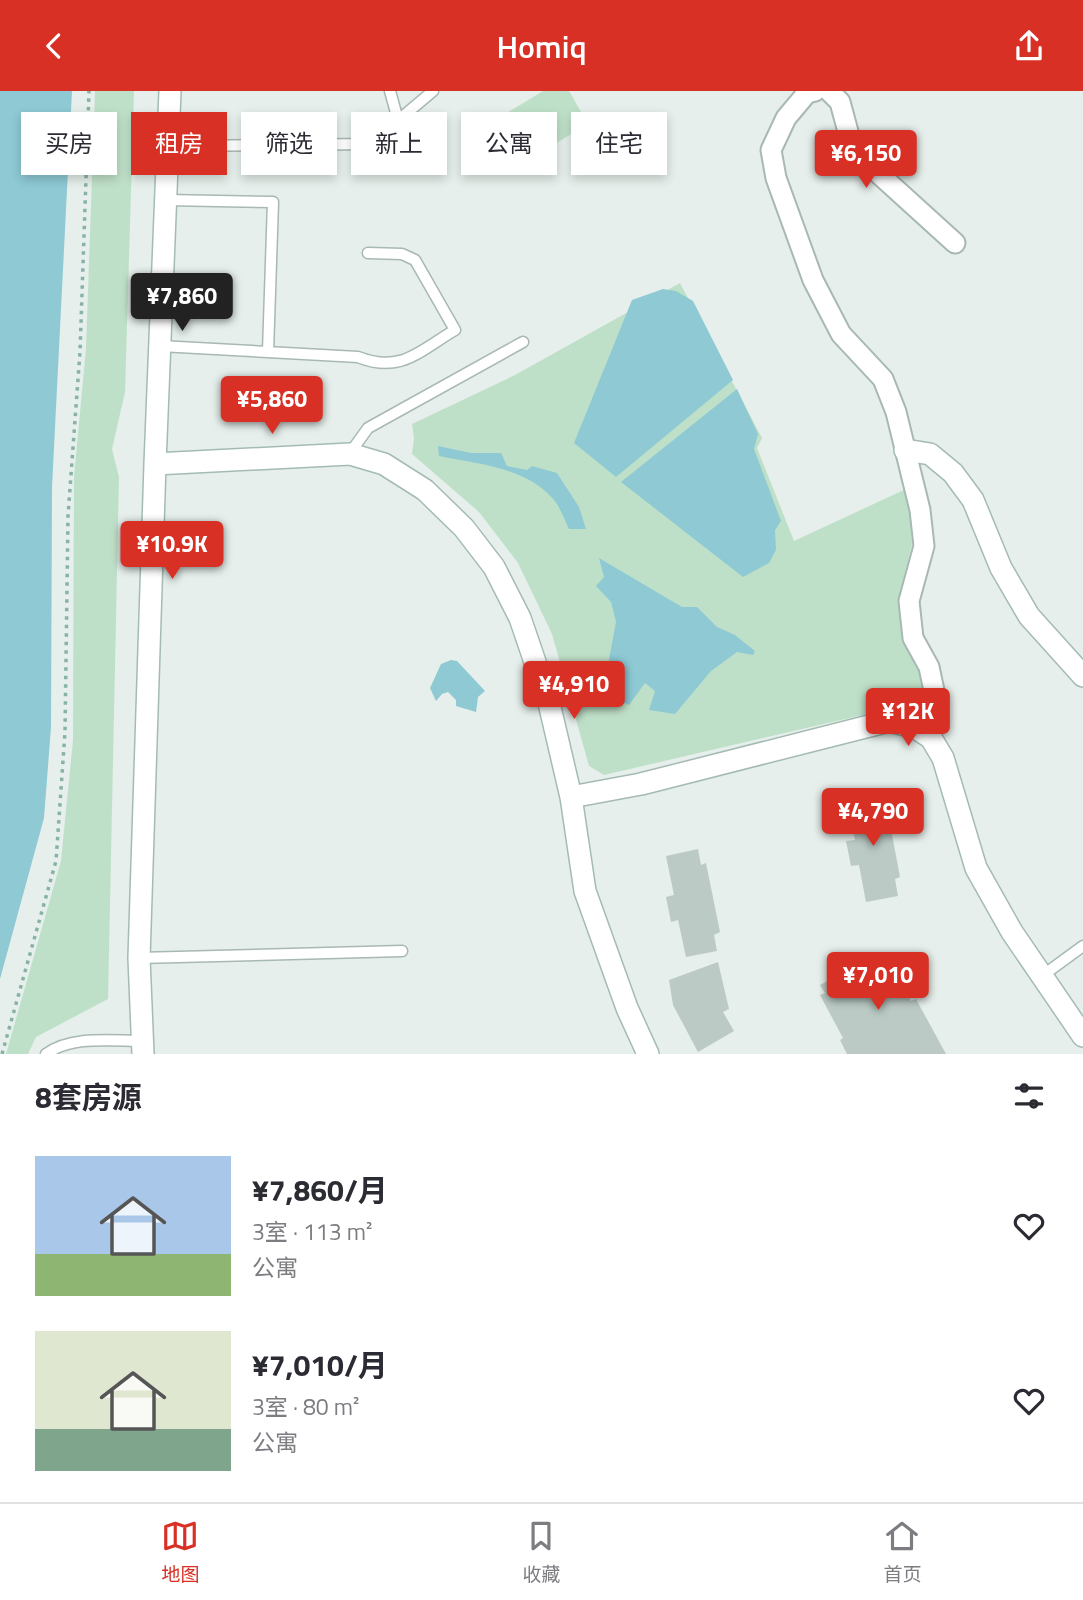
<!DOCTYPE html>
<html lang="zh">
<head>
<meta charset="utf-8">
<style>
	body { margin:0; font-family:"Titillium Web","Noto Sans SC",sans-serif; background:#f2f2f3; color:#2b2b33; height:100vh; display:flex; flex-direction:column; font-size:26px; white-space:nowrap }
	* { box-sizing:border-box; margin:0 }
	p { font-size:23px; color:#7c7c81 }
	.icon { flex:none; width:38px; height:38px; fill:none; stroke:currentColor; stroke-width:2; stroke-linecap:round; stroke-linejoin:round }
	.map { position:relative; height:963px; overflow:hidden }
	.sheet { display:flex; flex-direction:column; background:#fff; flex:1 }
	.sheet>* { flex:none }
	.banner { position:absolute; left:21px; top:21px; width:700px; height:63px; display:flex; gap:14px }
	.price { position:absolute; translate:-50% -60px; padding:0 16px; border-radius:7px; background:#d93025; color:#fff; font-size:23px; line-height:46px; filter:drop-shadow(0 2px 4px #0008) }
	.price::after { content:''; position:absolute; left:50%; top:42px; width:21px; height:16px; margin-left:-10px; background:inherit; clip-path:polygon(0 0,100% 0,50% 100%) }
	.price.on { background:#222; color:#fff }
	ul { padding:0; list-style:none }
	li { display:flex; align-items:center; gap:21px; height:175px; padding:0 35px }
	li span { display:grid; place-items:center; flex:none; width:196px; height:140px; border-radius:0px; color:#555 }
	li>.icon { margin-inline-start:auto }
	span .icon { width:84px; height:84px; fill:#fffc; stroke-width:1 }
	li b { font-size:30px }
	h2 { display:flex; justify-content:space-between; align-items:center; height:84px; padding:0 35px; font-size:30px }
	.tag { padding:0 24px; border-radius:0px; background:#fff; box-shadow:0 4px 10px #0003; font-size:24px; line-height:63px }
	.tag.on { background:#d93025; color:#fff }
	header { display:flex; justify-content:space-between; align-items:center; height:91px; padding:0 35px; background:#d93025; color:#fff; font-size:32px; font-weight:600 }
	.menu { display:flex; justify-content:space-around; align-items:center; height:98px; border-top:2px solid #e1e1e2; background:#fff; font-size:19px; color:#7c7c81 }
	.menu a { display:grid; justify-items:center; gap:4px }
	.menu .on { color:#d93025 }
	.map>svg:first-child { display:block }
	.green { fill:#bfe0c8 }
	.water { fill:#8ec9d4 }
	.building { fill:#bbcac4 }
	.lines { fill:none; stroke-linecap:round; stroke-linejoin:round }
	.lane-casing { stroke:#a8b8b2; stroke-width:13 }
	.street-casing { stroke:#a8b8b2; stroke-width:23 }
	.secondary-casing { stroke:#a4bbb3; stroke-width:24 }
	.path { stroke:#86b3a5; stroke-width:3.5; stroke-dasharray:3.5 5; stroke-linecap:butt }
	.lane { stroke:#fff; stroke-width:10 }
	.street { stroke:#fff; stroke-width:19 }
	.secondary { stroke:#fff; stroke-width:21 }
</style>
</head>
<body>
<header><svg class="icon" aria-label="back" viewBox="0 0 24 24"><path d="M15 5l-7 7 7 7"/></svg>Homiq<svg class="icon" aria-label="share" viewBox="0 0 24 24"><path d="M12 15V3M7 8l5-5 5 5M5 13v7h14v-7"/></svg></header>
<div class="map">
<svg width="1083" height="963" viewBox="0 0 1083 963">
	<rect width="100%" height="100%" fill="#e6efeb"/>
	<path class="green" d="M 95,0 L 134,0 L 125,301 L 112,358 L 119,386 L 108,908 L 36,946 L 28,963 L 6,963 L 61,770 L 73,649 L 74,386 L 86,257 Z
		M 543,0 L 569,0 L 588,33 L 513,78 L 487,34 Z
		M 680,192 L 762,347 L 757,357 L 794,450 L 908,397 L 912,453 L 898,510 L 912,568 L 925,587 L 922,615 L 897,616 L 604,684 L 589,675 L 552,543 L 518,472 L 479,421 L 412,363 L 414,347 L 412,333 L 515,284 Z"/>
	<path class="water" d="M 0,0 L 72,0 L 52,396 L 51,636 L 44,727 L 0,888 Z
		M 663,198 L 676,200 L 693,210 L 733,289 L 616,386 L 574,352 L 632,209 Z
		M 737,298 L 758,343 L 754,358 L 781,430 L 775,439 L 776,459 L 769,472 L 743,486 L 621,391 Z
		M 438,355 L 471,362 L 501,362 L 507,375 L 527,379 L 532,375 L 557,382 L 579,416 L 586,438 L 569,438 C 564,428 560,416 554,409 C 527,376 477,373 439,365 Z
		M 599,467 L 682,516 L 697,516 L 717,536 L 735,544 L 755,560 L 753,564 L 737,561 L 711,580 L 675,623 L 649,619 L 655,600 L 645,592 L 629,614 L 618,609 L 609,586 L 609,568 L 616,531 L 611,511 L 596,495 L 604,486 Z
		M 451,569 L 457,570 L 485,600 L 478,606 L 476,621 L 456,615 L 456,609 L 448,601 L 442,603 L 436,610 L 430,597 L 441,573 Z"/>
	<path class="building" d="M 878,703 L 881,718 L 887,717 L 900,786 L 895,788 L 898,805 L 866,811 L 859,774 L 851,775 L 846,750 L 855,749 L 847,709 Z
		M 698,758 L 701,774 L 706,772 L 720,841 L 714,844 L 717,860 L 686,866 L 678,829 L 671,831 L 666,806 L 674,804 L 666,765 Z
		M 880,862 L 885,870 L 889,868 L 911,910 L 916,908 L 946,963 L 847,963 L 840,949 L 843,947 L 820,904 L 825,902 L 820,894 Z
		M 718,871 L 729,918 L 723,921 L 734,940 L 698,961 L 673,914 L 669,889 Z"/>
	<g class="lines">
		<defs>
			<path id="lane" d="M 390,0 L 398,29
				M 168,55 L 370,53 L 433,0
				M 166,109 L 273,111 L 268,261
				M 160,255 L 358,266 C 401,283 419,260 455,239 L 415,169 L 402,163 L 368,162
				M 350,362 L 368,337 L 523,251
				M 139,867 L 402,860
				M 1042,885 L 1083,855
				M 46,963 C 72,944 112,950 142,950"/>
			<path id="street" d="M 815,0 L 807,2 L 786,27 L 771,59 L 776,87 L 813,189 L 841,243 L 883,288 L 896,321 L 920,419 L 924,455 L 909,510 L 913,547 L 929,576 L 936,609 L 929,646
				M 829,0 L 840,11 L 850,48 L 879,83 L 955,152"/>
			<path id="secondary" d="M 905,359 L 930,363 L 953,382 L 973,409 L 1001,477 L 1029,525 L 1083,585
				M 155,373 L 350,363 L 384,373 L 425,399 L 464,437 L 494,476 L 520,527 L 549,612 L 571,706 L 585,800 L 627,917 L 648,963
				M 571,706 L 641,693 L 889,630 L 914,636 L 931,647 L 943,667 L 976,777 L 1012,841 L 1083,945
				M 143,963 L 139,867 L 155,373 L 170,0"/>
		</defs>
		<use href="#lane" class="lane-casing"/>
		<use href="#street" class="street-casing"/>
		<use href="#secondary" class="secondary-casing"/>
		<path class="path" d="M 2,963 L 56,770 L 65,641 L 68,425 L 80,261 L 89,0"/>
		<use href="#lane" class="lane"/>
		<use href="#street" class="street"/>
		<use href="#secondary" class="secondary"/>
	</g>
</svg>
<b class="price" style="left:866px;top:99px">¥6,150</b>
<b class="price on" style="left:182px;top:242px">¥7,860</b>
<b class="price" style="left:272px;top:345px">¥5,860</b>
<b class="price" style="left:172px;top:490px">¥10.9K</b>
<b class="price" style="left:574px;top:630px">¥4,910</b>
<b class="price" style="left:908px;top:657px">¥12K</b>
<b class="price" style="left:873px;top:757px">¥4,790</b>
<b class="price" style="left:878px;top:921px">¥7,010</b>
<div class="banner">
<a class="tag">买房</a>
<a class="tag on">租房</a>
<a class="tag">筛选</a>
<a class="tag">新上</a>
<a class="tag">公寓</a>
<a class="tag">住宅</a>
</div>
</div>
<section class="sheet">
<h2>8套房源<svg class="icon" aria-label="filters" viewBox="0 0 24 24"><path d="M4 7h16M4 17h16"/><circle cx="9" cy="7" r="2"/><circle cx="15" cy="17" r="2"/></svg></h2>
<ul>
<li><span style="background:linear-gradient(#a9c7e8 70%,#8fb573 0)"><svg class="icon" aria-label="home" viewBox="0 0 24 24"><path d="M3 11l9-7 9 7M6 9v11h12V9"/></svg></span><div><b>¥7,860/月</b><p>3室 · 113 m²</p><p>公寓</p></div><svg class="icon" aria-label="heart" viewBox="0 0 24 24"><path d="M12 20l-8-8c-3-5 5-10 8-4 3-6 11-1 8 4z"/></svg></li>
<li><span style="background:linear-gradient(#dfe7d0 70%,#7fa58c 0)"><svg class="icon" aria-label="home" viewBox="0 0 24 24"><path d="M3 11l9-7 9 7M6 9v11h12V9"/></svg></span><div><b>¥7,010/月</b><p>3室 · 80 m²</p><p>公寓</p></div><svg class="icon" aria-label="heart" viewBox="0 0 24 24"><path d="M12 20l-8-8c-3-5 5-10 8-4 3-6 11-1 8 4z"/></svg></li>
</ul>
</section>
<nav class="menu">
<a class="on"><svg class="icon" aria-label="map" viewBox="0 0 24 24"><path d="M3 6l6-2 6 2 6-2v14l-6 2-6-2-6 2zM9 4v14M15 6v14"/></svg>地图</a>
<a><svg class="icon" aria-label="saved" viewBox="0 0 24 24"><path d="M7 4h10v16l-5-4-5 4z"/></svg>收藏</a>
<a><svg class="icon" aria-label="home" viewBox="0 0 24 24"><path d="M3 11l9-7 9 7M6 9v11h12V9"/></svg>首页</a>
</nav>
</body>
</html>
